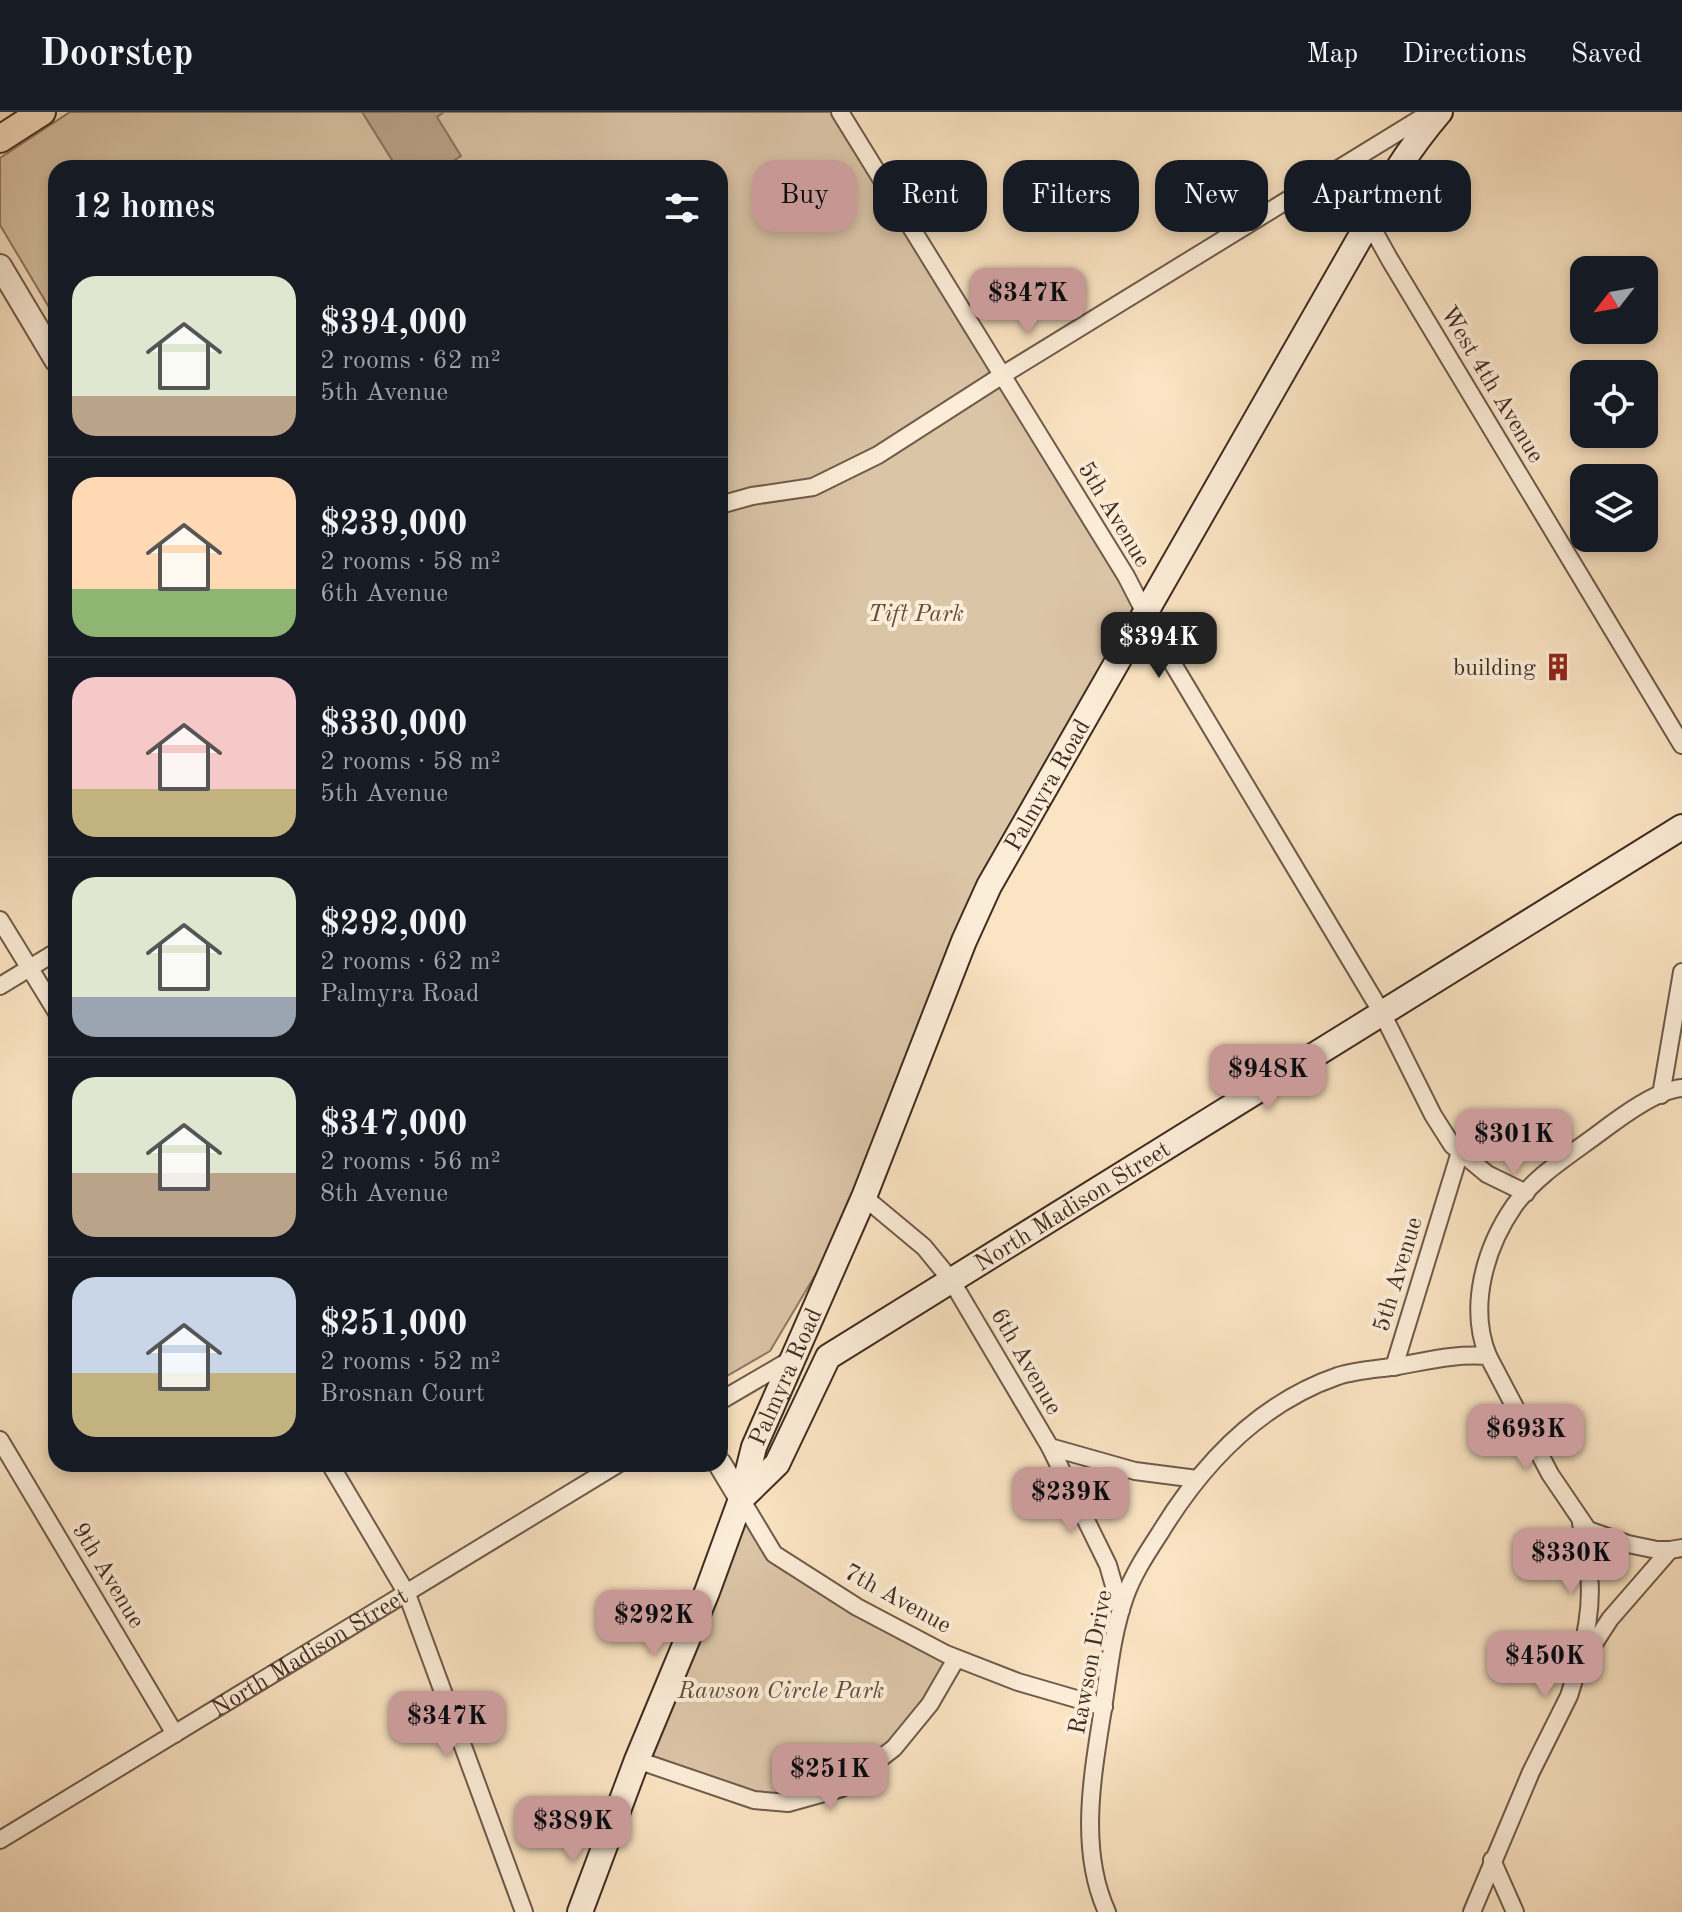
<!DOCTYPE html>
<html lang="en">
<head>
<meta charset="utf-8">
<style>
	body { margin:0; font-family:"Old Standard TT",serif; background:#242831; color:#f1f3f6; height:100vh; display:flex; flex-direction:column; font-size:30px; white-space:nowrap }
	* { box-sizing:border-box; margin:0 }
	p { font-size:26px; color:#9ea1a6 }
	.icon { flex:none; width:44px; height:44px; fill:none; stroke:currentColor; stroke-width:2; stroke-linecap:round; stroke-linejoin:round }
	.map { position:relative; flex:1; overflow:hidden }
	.drawer { position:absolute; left:48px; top:48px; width:680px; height:1312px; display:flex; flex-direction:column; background:#171b24; border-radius:24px; box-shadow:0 4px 12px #0003 }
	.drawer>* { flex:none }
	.guide { position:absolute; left:752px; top:48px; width:760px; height:72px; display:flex; gap:16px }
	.needle { width:52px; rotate:239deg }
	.fabs { position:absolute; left:1570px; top:144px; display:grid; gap:16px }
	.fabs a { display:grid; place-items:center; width:88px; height:88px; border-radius:16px; background:#171b24; box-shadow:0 4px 12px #0003; font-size:40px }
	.price { position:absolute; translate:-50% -68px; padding:0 18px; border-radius:16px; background:#c59692; color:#111; font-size:26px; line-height:52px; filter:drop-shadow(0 2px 4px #0008) }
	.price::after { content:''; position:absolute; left:50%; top:48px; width:24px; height:18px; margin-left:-12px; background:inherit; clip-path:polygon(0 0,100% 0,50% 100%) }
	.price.on { background:#222; color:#fff }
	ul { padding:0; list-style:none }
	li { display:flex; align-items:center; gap:24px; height:200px; padding:0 24px }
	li+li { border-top:2px solid #363941 }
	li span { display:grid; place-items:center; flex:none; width:224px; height:160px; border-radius:24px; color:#555 }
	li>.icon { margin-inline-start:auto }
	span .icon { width:96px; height:96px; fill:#fffc; stroke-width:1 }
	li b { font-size:34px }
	h2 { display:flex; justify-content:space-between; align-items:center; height:96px; padding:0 24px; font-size:34px }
	.pill { padding:0 28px; border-radius:24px; background:#171b24; box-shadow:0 4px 12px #0003; font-size:28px; line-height:72px }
	.pill.on { background:#c59692; color:#111 }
	header { display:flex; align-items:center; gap:48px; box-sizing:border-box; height:112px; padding:0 40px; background:#171b24; border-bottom:2px solid #363941 }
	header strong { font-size:38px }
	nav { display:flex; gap:44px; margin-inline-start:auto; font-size:28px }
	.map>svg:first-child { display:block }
	.green { fill:#dbc5a7; stroke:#8e7864; stroke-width:2 }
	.water { fill:#bca58c; stroke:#8b7561; stroke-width:2 }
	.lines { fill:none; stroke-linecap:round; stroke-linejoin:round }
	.minor-casing { stroke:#705a4a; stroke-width:20 }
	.tertiary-casing { stroke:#705a4a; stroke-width:26 }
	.secondary-casing { stroke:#412c21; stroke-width:28 }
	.primary-casing { stroke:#412c21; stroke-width:30 }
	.minor { stroke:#fcedd8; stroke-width:16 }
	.tertiary { stroke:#fcedd8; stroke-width:22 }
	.secondary { stroke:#fcedd8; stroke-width:24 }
	.primary { stroke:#fbe4c3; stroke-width:26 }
	.labels { text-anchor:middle; stroke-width:8; stroke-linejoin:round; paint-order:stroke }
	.street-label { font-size:24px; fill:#412c21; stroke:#fcedd8 }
	.park-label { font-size:24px; font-style:italic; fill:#604b3c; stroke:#fcedd8 }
	.poi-label { font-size:24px; fill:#412c21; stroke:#fcedd8; text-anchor:end }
</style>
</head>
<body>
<header>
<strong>Doorstep</strong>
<nav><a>Map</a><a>Directions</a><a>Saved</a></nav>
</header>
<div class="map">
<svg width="1682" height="1800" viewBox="0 0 1682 1800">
	<rect width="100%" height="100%" fill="#fbe4c3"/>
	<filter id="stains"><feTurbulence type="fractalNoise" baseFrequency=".0025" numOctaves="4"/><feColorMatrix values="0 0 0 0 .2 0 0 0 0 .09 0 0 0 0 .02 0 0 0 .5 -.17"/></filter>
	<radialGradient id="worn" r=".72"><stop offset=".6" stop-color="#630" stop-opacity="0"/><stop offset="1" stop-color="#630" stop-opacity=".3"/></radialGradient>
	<path class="green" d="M 70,0 L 837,0 L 1141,500 L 986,773 L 861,1086 L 770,1239 L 720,1268 L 720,56 L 56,56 L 56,207 L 0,113 L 0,46 Z
		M 739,1392 L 767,1438 L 954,1547 L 929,1590 L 858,1662 L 789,1687 L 755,1684 L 640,1647 Z"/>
	<path class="water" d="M 362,0 L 444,0 L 437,5 L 461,44 L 442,56 L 397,56 Z"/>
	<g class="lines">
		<defs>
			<g id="minor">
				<path d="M 840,0 L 1126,464 L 1161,532 L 1382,901 L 1433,1003 L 1452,1033 L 1487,1062 L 1526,1081"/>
				<path d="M 1340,58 L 1390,148 L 1682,633"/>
				<path d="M 720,393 L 752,384 L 813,375 L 878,343 L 1001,264 L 1431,0"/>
				<path d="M 0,808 L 56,899"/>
				<path d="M 0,874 L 56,840"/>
				<path d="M 1661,983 L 1682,860"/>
				<path d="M 864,1085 L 924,1135 L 951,1168 L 1050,1335 L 1135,1359 L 1197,1367"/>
				<path d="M 1488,1244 C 1468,1195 1485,1136 1514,1094 C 1536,1063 1573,1041 1602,1019 C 1622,1004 1657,978 1682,976"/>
				<path d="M 1394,1255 L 1460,1040"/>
				<path d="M 720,1289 L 792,1247"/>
				<path d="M 0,1328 L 175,1622"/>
				<path d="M 1050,1335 L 1108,1453 L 1121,1498"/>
				<path d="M 330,1352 L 407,1482 L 524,1800"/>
				<path d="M 741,1387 L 774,1442 L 857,1495 L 946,1542 L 1018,1570 L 1104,1595"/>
				<path d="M 1580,1546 C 1594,1493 1592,1464 1581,1411"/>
				<path d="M 637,1648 L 754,1688 L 788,1691 L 842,1676 L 894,1636 L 930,1592 L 956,1547"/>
				<path id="s1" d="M 0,1728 L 618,1352"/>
				<path d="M 1492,1748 L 1515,1800"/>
				<path d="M 1107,1800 C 1080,1741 1091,1672 1101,1609 C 1108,1568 1111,1524 1125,1485 C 1133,1462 1147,1441 1160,1421 C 1202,1352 1260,1291 1338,1264 C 1357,1258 1379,1257 1398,1254 C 1432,1248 1452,1242 1488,1244 L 1550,1362 L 1588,1418 L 1628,1432 L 1657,1438 L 1670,1438"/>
				<path d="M 1472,1800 L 1531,1660 L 1569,1584 L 1577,1558 L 1610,1507 L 1670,1438 L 1682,1436"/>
			</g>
			<path id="tertiary" d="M 0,154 L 56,248
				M 720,1352 L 741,1387"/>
			<g id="secondary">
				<path id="s2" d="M 741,1387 L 777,1352 L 828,1245 L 1682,715"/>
				<path id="s3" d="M 580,1800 L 637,1648 L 707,1480 L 741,1387 L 754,1335 L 864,1085 L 964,829 L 989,774 L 1369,110 C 1388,68 1411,34 1440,0"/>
			</g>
			<path id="primary" d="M 0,27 L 42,0"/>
		</defs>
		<use href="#minor" class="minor-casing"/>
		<use href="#tertiary" class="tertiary-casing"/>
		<use href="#secondary" class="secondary-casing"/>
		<use href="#primary" class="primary-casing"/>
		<use href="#minor" class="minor"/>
		<use href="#tertiary" class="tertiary"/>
		<use href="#secondary" class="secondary"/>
		<use href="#primary" class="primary"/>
	</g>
	<defs>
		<symbol id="building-bare" viewBox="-9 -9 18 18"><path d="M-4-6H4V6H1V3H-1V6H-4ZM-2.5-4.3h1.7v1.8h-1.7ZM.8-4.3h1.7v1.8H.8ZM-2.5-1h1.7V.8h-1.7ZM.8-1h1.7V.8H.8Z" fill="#8f2418" stroke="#fcedd8" stroke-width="2.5" paint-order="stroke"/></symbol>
	</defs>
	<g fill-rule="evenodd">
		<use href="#building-bare" x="1538" y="535" width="40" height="40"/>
	</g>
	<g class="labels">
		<g class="street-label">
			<text transform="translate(1493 272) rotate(59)" y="8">West 4th Avenue</text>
			<text transform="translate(1115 402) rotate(59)" y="8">5th Avenue</text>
			<text dy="8" stroke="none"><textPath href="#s3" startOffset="1222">Palmyra Road</textPath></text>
			<text dy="8" stroke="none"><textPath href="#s2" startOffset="456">North Madison Street</textPath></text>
			<text transform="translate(1397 1162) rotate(-73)" y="8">5th Avenue</text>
			<text transform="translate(1027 1249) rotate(60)" y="8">6th Avenue</text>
			<text dy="8" stroke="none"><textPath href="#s3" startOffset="574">Palmyra Road</textPath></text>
			<text transform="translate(109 1463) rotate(59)" y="8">9th Avenue</text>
			<text transform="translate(898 1486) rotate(29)" y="8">7th Avenue</text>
			<text dy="8" stroke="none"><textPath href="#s1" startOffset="362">North Madison Street</textPath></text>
			<text transform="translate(1090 1550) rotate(-79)" y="8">Rawson Drive</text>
		</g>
		<g class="park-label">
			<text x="916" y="509">Tift Park</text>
			<text x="781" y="1586">Rawson Circle Park</text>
		</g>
		<g class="poi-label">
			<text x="1536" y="563">building</text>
		</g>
	</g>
	<rect width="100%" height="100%" filter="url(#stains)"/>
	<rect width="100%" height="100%" fill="url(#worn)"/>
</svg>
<div class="fabs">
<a><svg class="needle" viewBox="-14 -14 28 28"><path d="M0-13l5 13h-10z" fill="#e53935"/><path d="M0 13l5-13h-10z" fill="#9ea1a6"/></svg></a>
<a><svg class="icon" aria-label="locate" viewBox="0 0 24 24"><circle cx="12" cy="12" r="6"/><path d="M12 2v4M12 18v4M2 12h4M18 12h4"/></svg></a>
<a><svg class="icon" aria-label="layers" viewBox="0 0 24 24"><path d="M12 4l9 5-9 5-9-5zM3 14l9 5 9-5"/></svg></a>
</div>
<b class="price" style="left:1028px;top:224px">$347K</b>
<b class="price on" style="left:1159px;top:568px">$394K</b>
<b class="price" style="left:1268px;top:1000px">$948K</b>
<b class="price" style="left:1514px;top:1065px">$301K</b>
<b class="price" style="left:1526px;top:1360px">$693K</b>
<b class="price" style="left:1071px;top:1423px">$239K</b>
<b class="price" style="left:1571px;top:1484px">$330K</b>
<b class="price" style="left:654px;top:1546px">$292K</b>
<b class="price" style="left:1545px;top:1587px">$450K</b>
<b class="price" style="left:447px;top:1647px">$347K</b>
<b class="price" style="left:830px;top:1700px">$251K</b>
<b class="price" style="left:573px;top:1752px">$389K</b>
<div class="guide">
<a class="pill on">Buy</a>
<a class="pill">Rent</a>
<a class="pill">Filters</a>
<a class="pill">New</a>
<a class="pill">Apartment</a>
</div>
<section class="drawer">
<h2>12 homes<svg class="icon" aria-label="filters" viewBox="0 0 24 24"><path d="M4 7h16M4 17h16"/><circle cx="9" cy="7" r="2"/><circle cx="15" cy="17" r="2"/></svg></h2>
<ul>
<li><span style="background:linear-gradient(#dfe7d0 75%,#b9a48a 0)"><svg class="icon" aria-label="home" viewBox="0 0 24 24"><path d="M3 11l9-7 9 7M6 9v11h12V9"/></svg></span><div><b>$394,000</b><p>2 rooms · 62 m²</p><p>5th Avenue</p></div></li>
<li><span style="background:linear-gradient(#ffd9b3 70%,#8fb573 0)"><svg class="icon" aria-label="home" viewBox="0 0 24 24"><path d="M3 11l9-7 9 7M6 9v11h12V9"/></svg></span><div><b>$239,000</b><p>2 rooms · 58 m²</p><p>6th Avenue</p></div></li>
<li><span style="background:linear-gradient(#f6c9c9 70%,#c2b280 0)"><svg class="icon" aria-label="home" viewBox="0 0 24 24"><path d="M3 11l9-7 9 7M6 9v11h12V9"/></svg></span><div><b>$330,000</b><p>2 rooms · 58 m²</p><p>5th Avenue</p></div></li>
<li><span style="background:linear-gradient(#dfe7d0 75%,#9aa5b1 0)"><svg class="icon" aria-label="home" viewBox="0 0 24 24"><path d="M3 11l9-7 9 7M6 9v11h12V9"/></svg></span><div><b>$292,000</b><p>2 rooms · 62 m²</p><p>Palmyra Road</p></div></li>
<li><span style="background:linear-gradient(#dfe7d0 60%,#b9a48a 0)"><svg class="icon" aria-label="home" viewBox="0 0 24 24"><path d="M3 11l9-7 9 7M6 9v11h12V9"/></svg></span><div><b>$347,000</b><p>2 rooms · 56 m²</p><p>8th Avenue</p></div></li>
<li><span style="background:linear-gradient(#c9d6e8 60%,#c2b280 0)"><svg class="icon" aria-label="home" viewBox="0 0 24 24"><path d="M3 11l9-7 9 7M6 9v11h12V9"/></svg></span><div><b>$251,000</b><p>2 rooms · 52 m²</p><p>Brosnan Court</p></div></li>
</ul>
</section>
</div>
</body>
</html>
